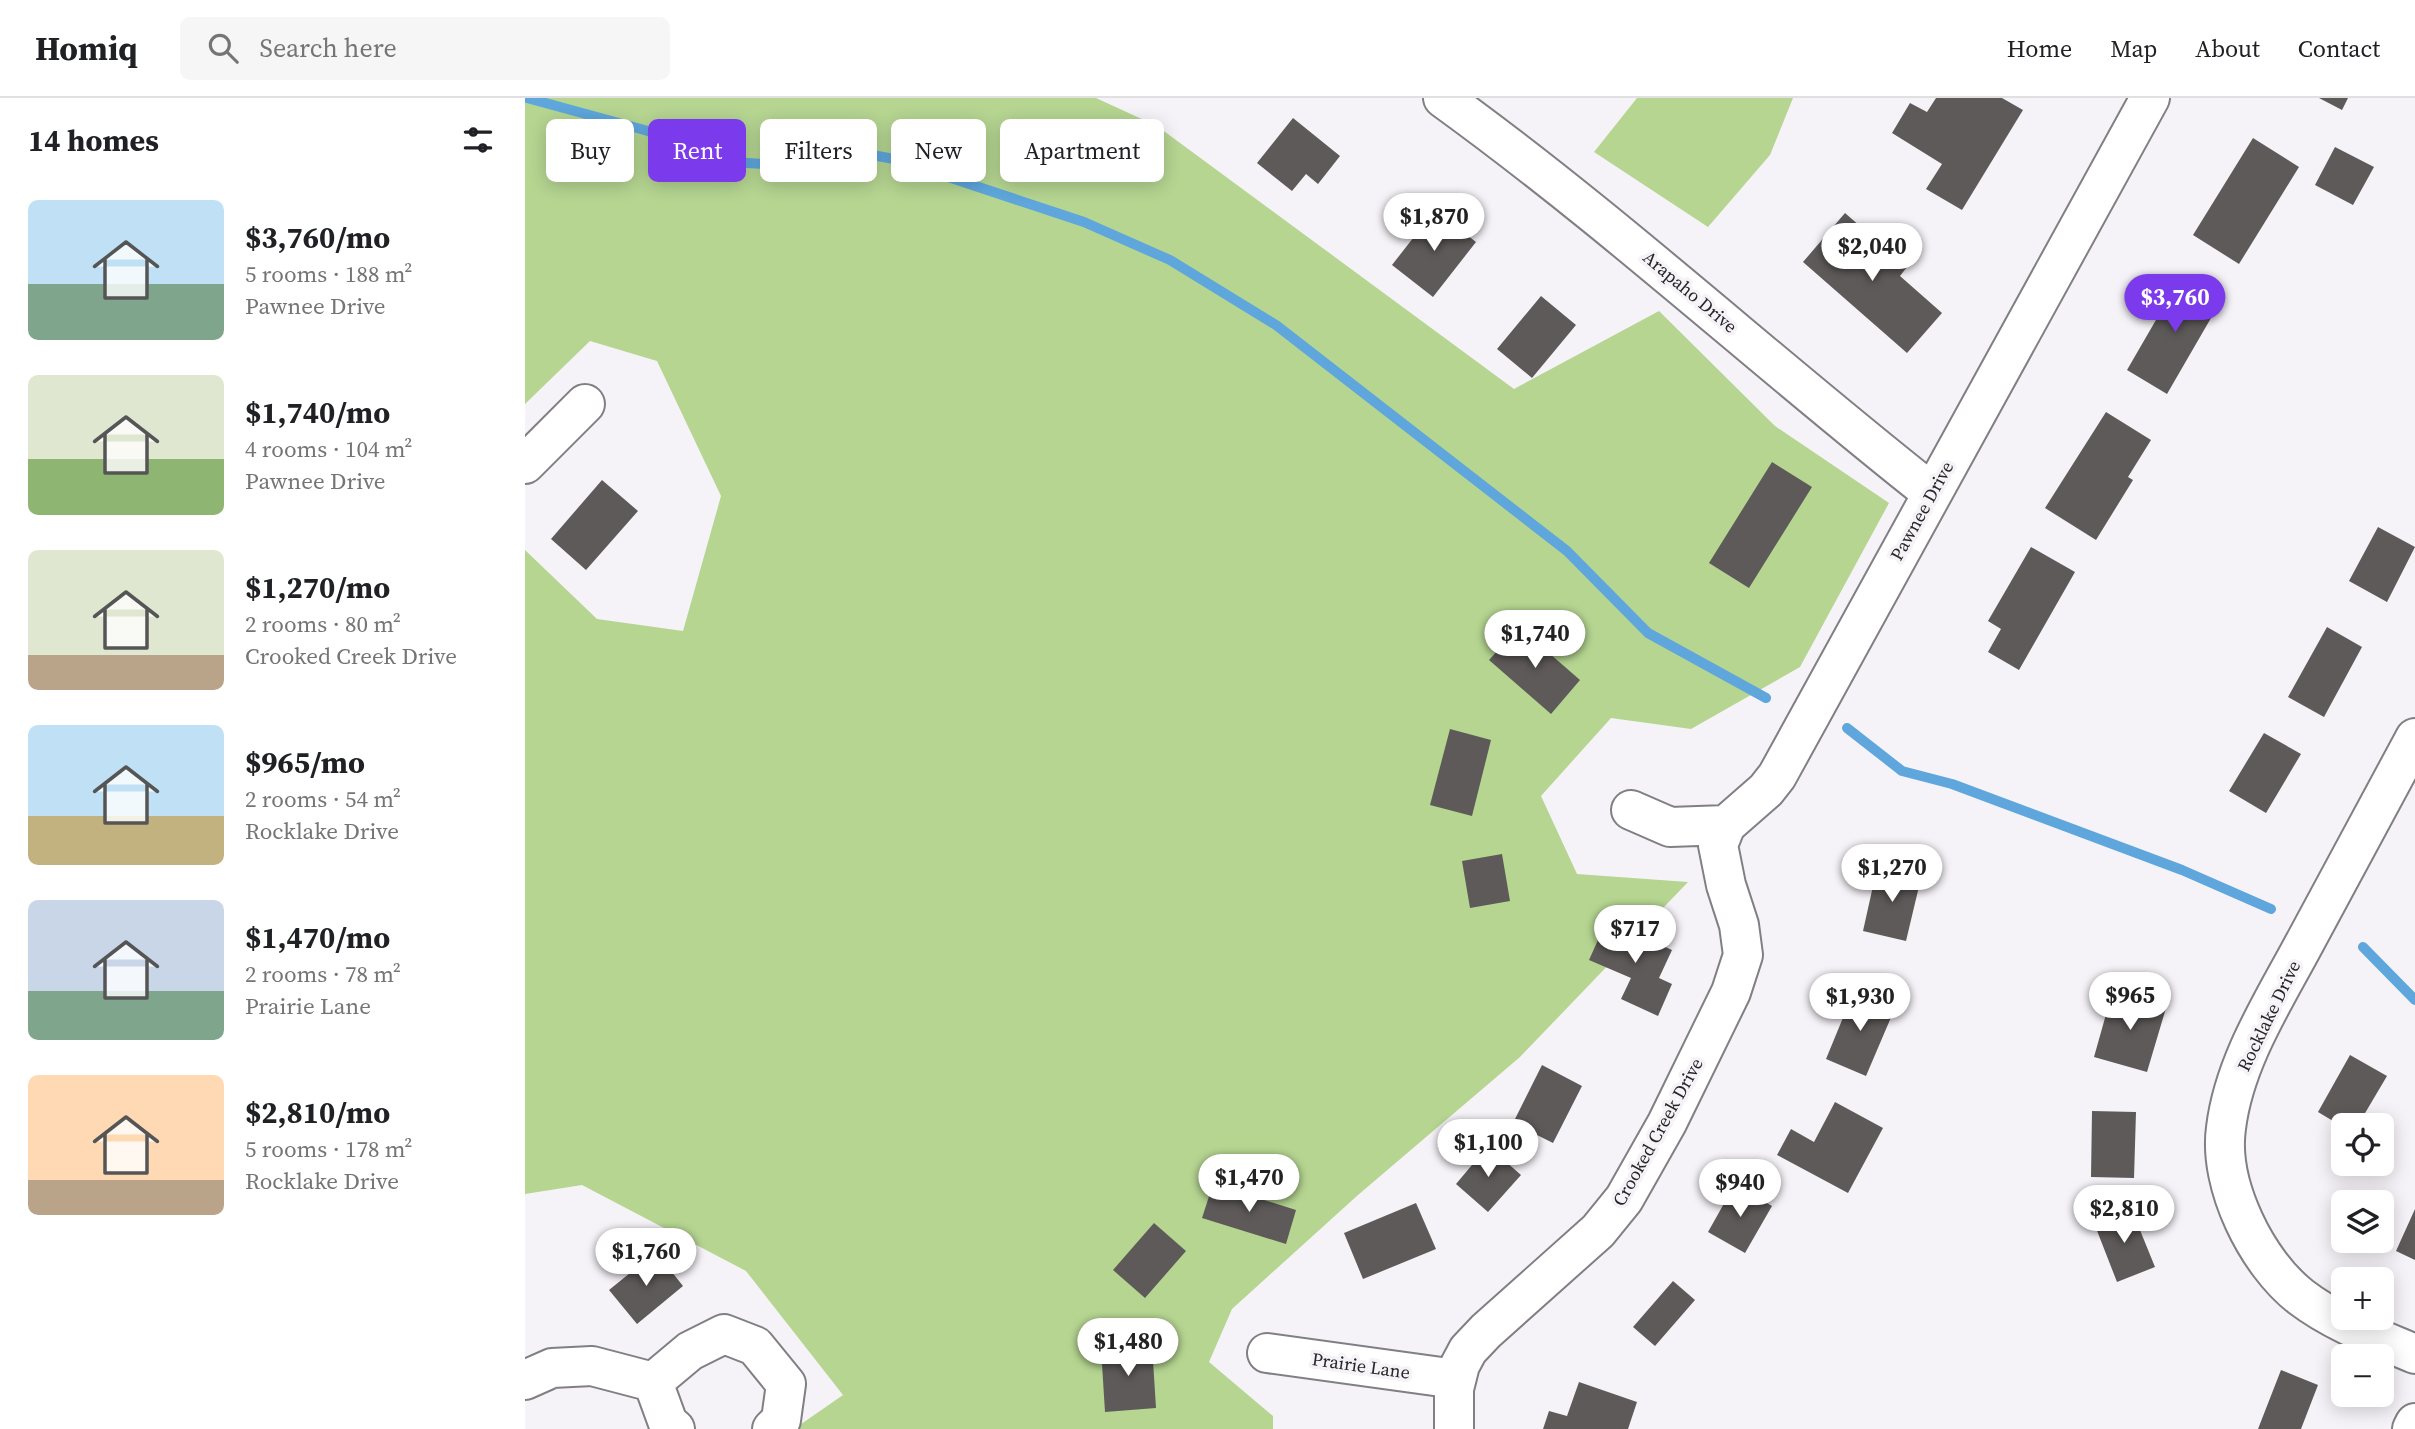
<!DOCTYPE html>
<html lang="en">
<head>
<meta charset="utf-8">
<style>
	body { margin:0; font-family:"Source Serif 4",serif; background:#f6f6f6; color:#202124; height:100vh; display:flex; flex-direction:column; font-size:26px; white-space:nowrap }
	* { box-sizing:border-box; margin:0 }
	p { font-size:23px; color:#757577 }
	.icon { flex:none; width:38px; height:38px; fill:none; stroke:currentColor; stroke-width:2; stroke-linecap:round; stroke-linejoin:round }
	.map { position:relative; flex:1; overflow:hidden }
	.details { display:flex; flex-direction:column; background:#fff; width:525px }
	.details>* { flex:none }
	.hud { position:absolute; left:21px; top:21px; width:665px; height:63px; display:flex; gap:14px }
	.controls { position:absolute; left:1806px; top:1015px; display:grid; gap:14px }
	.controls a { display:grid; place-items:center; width:63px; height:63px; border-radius:10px; background:#fff; box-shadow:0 4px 18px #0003; font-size:35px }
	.price { position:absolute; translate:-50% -60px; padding:0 16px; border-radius:24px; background:#fff; color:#222; font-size:23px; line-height:46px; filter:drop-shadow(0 2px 4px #0008) }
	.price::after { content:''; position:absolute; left:50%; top:42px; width:21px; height:16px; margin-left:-10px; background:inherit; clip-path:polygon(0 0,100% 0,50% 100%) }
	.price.selected { background:#7c3aed; color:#fff }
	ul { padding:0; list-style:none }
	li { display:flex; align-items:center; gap:21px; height:175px; padding:0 28px }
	li span { display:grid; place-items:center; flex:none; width:196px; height:140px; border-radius:10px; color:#555 }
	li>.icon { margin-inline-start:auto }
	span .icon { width:84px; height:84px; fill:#fffc; stroke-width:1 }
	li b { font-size:30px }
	h2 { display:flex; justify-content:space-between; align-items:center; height:84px; padding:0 28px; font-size:30px }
	.pill { padding:0 24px; border-radius:10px; background:#fff; box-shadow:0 4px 18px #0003; font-size:24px; line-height:63px }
	.pill.selected { background:#7c3aed; color:#fff }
	header { display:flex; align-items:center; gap:42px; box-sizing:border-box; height:98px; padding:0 35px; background:#fff; border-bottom:2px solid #e0e0e0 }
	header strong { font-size:33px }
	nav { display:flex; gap:38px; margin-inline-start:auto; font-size:24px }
	.search { width:490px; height:63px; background:#f6f6f6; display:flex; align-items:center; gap:18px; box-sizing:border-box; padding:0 24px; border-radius:10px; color:#757577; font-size:26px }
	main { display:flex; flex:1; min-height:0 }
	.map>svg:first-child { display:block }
	.green { fill:#b5d591 }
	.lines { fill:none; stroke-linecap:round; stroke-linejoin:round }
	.stream { stroke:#5ea6db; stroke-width:10 }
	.building { fill:#5e5a59 }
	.minor-casing { stroke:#817f83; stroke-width:42 }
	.minor { stroke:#fff; stroke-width:38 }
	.labels { text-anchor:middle; stroke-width:7; stroke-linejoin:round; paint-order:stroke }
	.street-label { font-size:18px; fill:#262527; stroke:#f6f3f8 }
</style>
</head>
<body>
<header>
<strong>Homiq</strong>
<div class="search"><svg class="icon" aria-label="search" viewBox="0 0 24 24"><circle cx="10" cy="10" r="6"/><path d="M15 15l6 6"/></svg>Search here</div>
<nav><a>Home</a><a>Map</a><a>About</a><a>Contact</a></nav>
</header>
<main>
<section class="details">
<h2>14 homes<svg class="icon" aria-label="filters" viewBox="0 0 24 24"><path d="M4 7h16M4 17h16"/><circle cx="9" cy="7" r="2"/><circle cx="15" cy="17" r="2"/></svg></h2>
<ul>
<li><span style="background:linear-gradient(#bfe0f5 60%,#7fa58c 0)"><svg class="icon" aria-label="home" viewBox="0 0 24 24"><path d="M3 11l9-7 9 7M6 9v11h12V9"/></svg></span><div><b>$3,760/mo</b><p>5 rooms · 188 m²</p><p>Pawnee Drive</p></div></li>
<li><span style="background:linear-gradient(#dfe7d0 60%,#8fb573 0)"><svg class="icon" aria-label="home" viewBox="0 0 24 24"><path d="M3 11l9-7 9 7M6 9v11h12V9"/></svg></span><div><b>$1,740/mo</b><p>4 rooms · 104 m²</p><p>Pawnee Drive</p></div></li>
<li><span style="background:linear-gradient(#dfe7d0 75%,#b9a48a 0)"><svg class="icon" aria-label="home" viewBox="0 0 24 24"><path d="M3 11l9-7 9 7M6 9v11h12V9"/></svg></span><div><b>$1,270/mo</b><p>2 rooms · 80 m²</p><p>Crooked Creek Drive</p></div></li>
<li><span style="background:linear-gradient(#bfe0f5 65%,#c2b280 0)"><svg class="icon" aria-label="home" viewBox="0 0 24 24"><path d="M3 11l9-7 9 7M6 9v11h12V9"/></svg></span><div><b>$965/mo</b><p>2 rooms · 54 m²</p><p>Rocklake Drive</p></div></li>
<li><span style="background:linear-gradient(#c9d6e8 65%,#7fa58c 0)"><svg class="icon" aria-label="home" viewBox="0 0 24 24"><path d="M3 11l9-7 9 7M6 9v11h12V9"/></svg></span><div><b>$1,470/mo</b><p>2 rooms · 78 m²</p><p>Prairie Lane</p></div></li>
<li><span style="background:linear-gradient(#ffd9b3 75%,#b9a48a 0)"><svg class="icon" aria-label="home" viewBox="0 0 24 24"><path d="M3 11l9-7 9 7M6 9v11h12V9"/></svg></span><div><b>$2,810/mo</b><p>5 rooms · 178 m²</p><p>Rocklake Drive</p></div></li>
</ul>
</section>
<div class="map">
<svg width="1890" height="1331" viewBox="0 0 1890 1331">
	<rect width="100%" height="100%" fill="#f6f3f8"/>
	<path class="green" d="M 0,0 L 571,0 L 632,28 L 989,291 L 1134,213 L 1250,328 L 1364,405 L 1275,569 L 1166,631 L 1086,620 L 1016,698 L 1052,776 L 1163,784 L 995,959 L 833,1097 L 707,1211 L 684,1264 L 748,1318 L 748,1331 L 269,1331 L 318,1297 L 221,1173 L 57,1087 L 0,1096 L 0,452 L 72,521 L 158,533 L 196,398 L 132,263 L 65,243 L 0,306 Z
		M 1112,0 L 1268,0 L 1245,57 L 1183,129 L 1069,54 Z"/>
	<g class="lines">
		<path class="stream" d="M 2,0 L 123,33 L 206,64 L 239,66 L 336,55 L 369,61 L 559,124 L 645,162 L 751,227 L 1042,453 L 1123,535 L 1241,600
			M 1322,630 L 1377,673 L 1427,686 L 1657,772 L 1746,811
			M 1838,849 L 1890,902"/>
	</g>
	<path class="building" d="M 1411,0 L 1477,0 L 1498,12 L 1437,112 L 1401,91 L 1417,66 L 1367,35 L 1385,5 L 1402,14 Z
		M 1794,0 L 1823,0 L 1817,12 Z
		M 768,20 L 815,58 L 793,86 L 781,76 L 767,93 L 732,65 Z
		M 1728,40 L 1774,69 L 1714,166 L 1668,137 Z
		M 1810,49 L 1849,69 L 1828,107 L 1790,87 Z
		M 910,112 L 951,144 L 908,199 L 867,167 Z
		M 1320,115 L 1382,169 L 1375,178 L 1417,215 L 1382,255 L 1278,164 Z
		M 1657,177 L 1697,201 L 1642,296 L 1602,272 Z
		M 1016,198 L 1051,227 L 1007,280 L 972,251 Z
		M 1581,314 L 1626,342 L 1603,379 L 1608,382 L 1571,442 L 1520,410 Z
		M 1247,364 L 1287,389 L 1224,490 L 1184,465 Z
		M 77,382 L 113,413 L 61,472 L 26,441 Z
		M 1853,429 L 1890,449 L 1862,504 L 1824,483 Z
		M 1506,449 L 1550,474 L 1494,572 L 1463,554 L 1476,531 L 1463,523 Z
		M 994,529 L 1055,582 L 1026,616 L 964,562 Z
		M 1802,529 L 1837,549 L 1799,619 L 1763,599 Z
		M 925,631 L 966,642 L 947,718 L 905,707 Z
		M 1739,635 L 1776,656 L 1741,715 L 1704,693 Z
		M 977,756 L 985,803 L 945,810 L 937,763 Z
		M 1352,770 L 1396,780 L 1381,843 L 1338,833 Z
		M 1082,822 L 1147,852 L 1134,880 L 1147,886 L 1133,918 L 1096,901 L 1106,880 L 1064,862 Z
		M 1329,893 L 1370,910 L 1341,978 L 1301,961 Z
		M 1587,895 L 1641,910 L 1622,974 L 1569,959 Z
		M 1825,957 L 1862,978 L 1833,1027 L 1818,1029 L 1793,1014 Z
		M 1017,967 L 1057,988 L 1028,1045 L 988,1025 Z
		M 1310,1004 L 1358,1030 L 1323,1095 L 1252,1057 L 1266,1031 L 1289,1044 Z
		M 1567,1013 L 1611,1014 L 1609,1080 L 1566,1079 Z
		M 963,1048 L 996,1077 L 963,1114 L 931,1086 Z
		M 688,1086 L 771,1112 L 761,1146 L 677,1120 Z
		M 1210,1086 L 1247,1108 L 1220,1155 L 1183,1134 Z
		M 891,1105 L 911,1151 L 838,1181 L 819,1135 Z
		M 1606,1110 L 1630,1169 L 1592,1184 L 1569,1125 Z
		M 1890,1111 L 1890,1162 L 1871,1153 Z
		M 629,1125 L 661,1153 L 620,1200 L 588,1172 Z
		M 131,1154 L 158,1188 L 112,1226 L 84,1192 Z
		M 1148,1183 L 1170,1202 L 1130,1248 L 1108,1229 Z
		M 627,1247 L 631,1310 L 580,1314 L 576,1250 Z
		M 1756,1272 L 1793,1287 L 1776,1331 L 1733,1331 Z
		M 1054,1284 L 1112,1304 L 1103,1331 L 1018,1331 L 1024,1313 L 1042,1318 Z"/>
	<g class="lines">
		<defs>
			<path id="minor" d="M 918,0 C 1088,123 1242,265 1407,395
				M 0,366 L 60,306
				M 1890,640 C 1853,708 1816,777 1779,846 C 1748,904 1709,964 1701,1030 C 1693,1087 1732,1165 1776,1199 C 1810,1225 1852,1240 1890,1256
				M 1106,712 L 1145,729 L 1201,727 L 1241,692 L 1252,678 L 1625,0
				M 742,1255 L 931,1281
				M 0,1282 L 27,1270 L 67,1268 L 128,1284
				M 128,1284 L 165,1253 L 199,1236 L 230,1248 L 261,1286 L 256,1322 L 247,1331
				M 128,1284 L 143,1325 L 150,1331
				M 929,1331 L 929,1291 L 935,1267 L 943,1252 L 961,1233 L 1073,1133 L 1099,1101 L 1142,1025 L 1206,894 L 1218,857 L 1214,827 L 1201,787 L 1193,747 L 1201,727
				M 1887,1331 L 1890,1325"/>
		</defs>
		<use href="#minor" class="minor-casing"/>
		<use href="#minor" class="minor"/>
	</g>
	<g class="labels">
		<g class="street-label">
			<text transform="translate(1165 194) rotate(40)" y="6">Arapaho Drive</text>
			<text transform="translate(1397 413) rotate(-61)" y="6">Pawnee Drive</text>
			<text transform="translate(1744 918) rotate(-64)" y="6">Rocklake Drive</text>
			<text transform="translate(1133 1034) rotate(-61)" y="6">Crooked Creek Drive</text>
			<text transform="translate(836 1268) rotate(8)" y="6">Prairie Lane</text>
		</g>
	</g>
</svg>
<div class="controls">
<a><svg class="icon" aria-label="locate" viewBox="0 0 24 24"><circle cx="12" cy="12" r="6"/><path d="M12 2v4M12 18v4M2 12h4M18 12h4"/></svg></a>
<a><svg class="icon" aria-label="layers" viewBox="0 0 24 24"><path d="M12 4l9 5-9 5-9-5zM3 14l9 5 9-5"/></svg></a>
<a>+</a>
<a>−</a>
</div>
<b class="price" style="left:909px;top:155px">$1,870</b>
<b class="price" style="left:1347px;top:185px">$2,040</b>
<b class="price selected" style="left:1650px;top:236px">$3,760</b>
<b class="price" style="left:1010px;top:572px">$1,740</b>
<b class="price" style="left:1367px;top:806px">$1,270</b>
<b class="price" style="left:1110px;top:867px">$717</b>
<b class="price" style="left:1605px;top:934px">$965</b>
<b class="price" style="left:1335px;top:935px">$1,930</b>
<b class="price" style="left:963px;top:1081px">$1,100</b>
<b class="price" style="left:724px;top:1116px">$1,470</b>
<b class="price" style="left:1215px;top:1121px">$940</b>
<b class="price" style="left:1599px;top:1147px">$2,810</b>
<b class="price" style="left:121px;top:1190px">$1,760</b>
<b class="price" style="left:603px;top:1280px">$1,480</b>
<div class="hud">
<a class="pill">Buy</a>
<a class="pill selected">Rent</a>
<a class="pill">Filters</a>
<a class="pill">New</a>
<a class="pill">Apartment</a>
</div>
</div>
</main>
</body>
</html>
